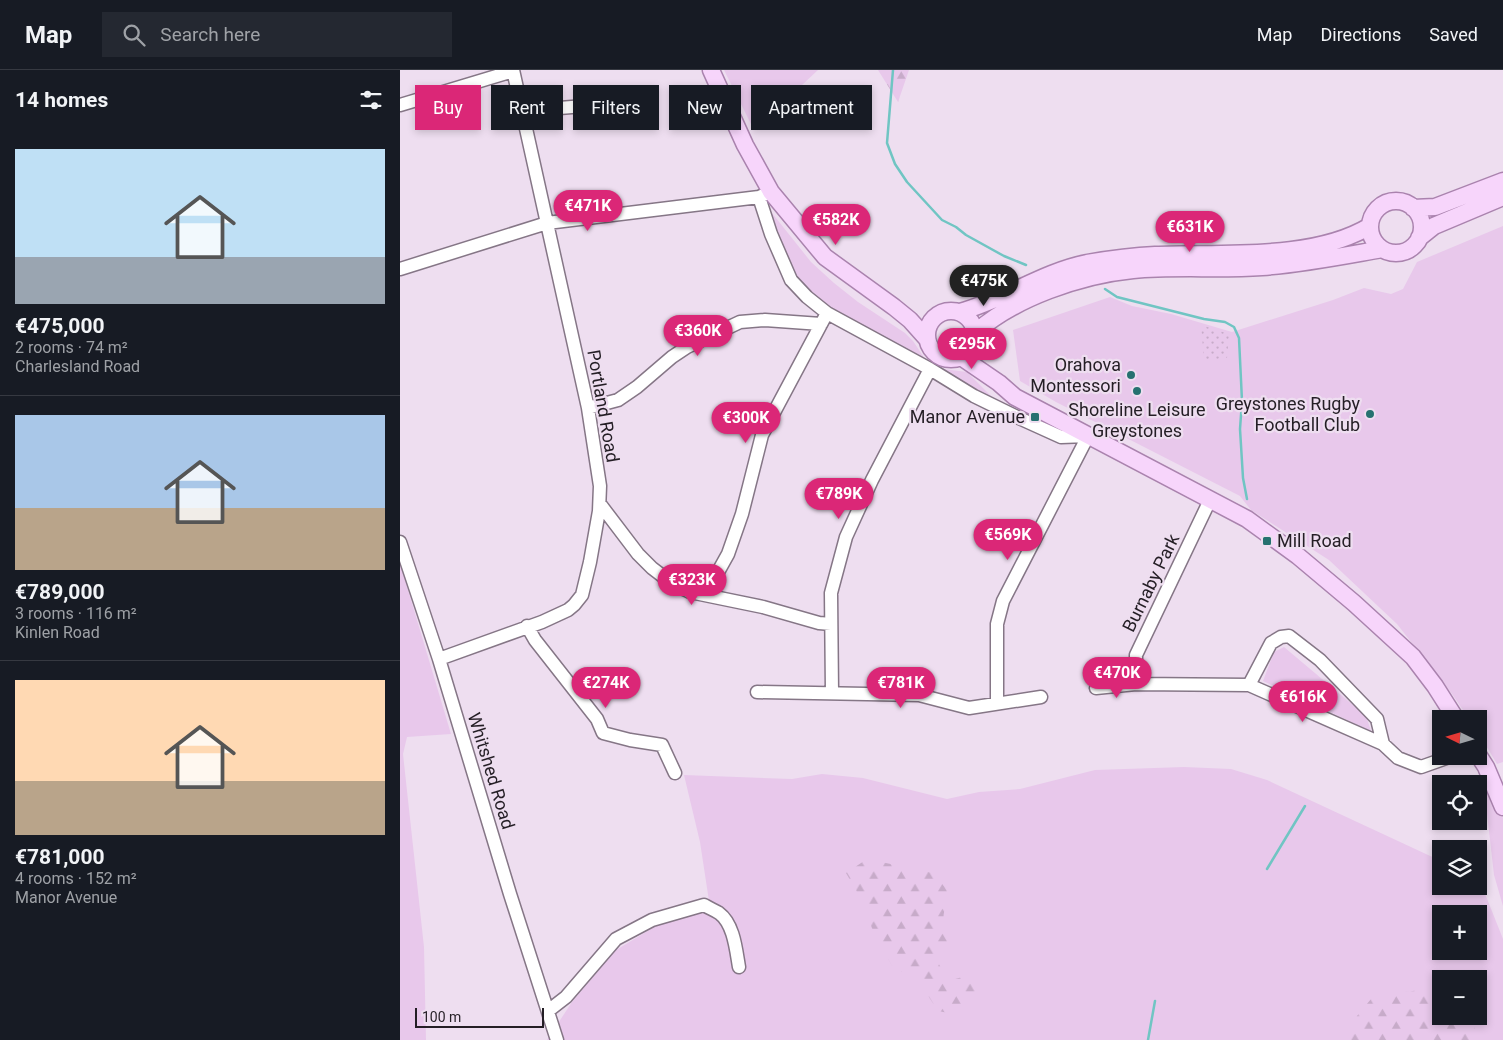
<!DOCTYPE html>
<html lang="en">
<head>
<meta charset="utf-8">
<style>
	body { margin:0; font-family:Roboto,sans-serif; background:#242831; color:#f1f3f6; height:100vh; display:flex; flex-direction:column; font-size:19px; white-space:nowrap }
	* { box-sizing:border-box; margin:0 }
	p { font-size:16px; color:#9ea1a6 }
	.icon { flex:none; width:28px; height:28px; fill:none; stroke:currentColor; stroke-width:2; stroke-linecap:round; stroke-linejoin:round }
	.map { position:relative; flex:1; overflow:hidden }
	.sheet { display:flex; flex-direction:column; background:#171b24; width:400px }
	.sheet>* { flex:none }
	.guide { position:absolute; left:15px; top:15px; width:475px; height:45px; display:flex; gap:10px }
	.needle { width:32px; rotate:275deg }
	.controls { position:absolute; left:1032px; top:640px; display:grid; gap:10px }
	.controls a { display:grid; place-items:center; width:55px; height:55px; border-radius:0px; background:#171b24; box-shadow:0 2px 8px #0003; font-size:25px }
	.scale { position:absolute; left:15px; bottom:12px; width:129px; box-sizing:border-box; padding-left:5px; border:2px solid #241e25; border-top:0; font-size:14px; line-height:18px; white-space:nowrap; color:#241e25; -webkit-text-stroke:4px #eedef0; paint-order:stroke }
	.price { position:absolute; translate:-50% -42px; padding:0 11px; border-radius:18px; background:#db2777; color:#fff; font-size:16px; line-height:32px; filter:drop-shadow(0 1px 2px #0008) }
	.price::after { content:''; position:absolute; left:50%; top:30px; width:15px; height:11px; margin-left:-8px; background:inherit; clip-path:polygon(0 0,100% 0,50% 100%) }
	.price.current { background:#222; color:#fff }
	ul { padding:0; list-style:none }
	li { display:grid; align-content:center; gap:10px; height:265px; padding:0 15px }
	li+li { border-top:1px solid #363941 }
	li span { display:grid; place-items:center; height:155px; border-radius:0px; color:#555 }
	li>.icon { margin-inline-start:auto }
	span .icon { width:90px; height:90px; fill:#fffc; stroke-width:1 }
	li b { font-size:21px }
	h2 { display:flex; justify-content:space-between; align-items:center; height:60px; padding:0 15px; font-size:21px }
	.chip { padding:0 18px; border-radius:0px; background:#171b24; box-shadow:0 2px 8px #0003; font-size:18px; line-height:45px }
	.chip.current { background:#db2777; color:#fff }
	header { display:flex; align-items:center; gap:30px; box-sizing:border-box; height:70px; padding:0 25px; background:#171b24; border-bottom:1px solid #363941 }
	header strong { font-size:24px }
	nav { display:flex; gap:28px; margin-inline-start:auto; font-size:18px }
	.search { width:350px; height:45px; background:#242831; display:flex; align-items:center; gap:12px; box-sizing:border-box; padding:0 18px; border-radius:0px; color:#9ea1a6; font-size:19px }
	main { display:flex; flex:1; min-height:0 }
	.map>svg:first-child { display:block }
	.green { fill:#e8c8eb; fill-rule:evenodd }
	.forest { fill:url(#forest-firs) }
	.garden { fill:url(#garden-dots) }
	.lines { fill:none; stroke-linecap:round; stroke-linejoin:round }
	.stream { stroke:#70c5c3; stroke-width:2.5 }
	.minor-casing { stroke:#857686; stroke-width:15 }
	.major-casing { stroke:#aa83ae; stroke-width:19 }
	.minor { stroke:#fff; stroke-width:12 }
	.major { stroke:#f7d5fb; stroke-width:16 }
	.poi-dot { fill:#267170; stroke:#eedef0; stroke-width:2 }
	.labels { text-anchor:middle; stroke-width:4.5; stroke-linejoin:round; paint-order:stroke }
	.poi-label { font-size:18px; fill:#241e25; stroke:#eedef0; text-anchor:end }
	.street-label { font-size:18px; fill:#241e25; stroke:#eedef0 }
</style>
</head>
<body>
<header>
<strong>Map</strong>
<div class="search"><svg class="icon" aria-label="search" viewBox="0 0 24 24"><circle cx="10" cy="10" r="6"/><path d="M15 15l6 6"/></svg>Search here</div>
<nav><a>Map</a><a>Directions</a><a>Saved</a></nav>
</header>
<main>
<section class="sheet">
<h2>14 homes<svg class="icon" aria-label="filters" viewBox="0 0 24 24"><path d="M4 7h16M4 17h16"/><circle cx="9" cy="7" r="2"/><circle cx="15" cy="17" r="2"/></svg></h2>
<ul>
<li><span style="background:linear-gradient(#bfe0f5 70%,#9aa5b1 0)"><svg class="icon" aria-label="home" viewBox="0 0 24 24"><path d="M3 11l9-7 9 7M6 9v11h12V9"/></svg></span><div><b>€475,000</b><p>2 rooms · 74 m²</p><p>Charlesland Road</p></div></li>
<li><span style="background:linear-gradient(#a9c7e8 60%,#b9a48a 0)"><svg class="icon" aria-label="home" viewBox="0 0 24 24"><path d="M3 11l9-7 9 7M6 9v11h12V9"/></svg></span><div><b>€789,000</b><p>3 rooms · 116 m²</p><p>Kinlen Road</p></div></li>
<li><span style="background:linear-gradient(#ffd9b3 65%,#b9a48a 0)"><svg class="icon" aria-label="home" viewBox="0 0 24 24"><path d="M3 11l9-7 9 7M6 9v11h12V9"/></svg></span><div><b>€781,000</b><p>4 rooms · 152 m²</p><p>Manor Avenue</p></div></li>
</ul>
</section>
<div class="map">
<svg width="1103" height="970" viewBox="0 0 1103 970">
	<defs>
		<pattern id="forest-firs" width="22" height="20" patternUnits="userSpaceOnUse" patternTransform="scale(1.25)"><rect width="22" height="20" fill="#e8c8eb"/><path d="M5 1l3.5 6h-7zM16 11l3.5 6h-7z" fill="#c7abc9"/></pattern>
		<pattern id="garden-dots" width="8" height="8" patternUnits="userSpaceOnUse" patternTransform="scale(1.25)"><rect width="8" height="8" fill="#e8c8eb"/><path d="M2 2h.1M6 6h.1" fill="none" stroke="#c7abc9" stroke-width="1.8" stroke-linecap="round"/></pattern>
	</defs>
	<rect width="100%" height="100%" fill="#eedef0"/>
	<path class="green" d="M 324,0 L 418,0 L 354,60 Z
		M 369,142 L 372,143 L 411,192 L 434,213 L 458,232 L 505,263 L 513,271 L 527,292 L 535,298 L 567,302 L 592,327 L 652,357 L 625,350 L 437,245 L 393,208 Z
		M 1103,156 L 1103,692 L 1097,694 L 1079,664 L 1079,649 L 1069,649 L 1052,624 L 997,554 L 929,490 L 851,440 L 840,426 L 656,332 L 620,311 L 613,260 L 710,227 L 732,236 L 771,244 L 832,262 L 933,230 L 964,218 L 991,224 L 1003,219 L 1017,192 Z
		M 0,493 L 51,664 L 7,667 L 3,684 L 24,877 L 26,970 L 0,970 Z
		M 884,577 L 966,646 L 971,661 L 863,611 L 874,582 Z
		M 784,697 L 831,699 L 867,710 L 1041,791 L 1041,816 L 1079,816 L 1079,810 L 1080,811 L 1103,869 L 1103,970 L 147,970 L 172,932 L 216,880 L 296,832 L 309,831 L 300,772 L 284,705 L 392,709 L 422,704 L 463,708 L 547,729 L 579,722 L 620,719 L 695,700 ZM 1041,844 L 1079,844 L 1079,881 L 1041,881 ZM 1041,909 L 1079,909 L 1079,946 L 1041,946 Z
		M 1082,706 L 1103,748 L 1103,836 L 1094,805 L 1085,726 L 1080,707 Z"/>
	<path class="forest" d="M 478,0 L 509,0 L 498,32 Z
		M 467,789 L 533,803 L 544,816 L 554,822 C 538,847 542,851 555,875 L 545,879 L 534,885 L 548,911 L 573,904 L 585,924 C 569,941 561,946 538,941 L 519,912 L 510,904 L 494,899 L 477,870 L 456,820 L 446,803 Z
		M 1054,897 L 1067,901 L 1069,909 L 1041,909 L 1041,946 L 1073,946 L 1076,970 L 934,970 L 948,963 L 957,946 L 971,929 L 990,921 L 1010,922 L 1019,919 L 1035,907 Z"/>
	<path class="garden" d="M 801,255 L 829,264 L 827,288 L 804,290 Z"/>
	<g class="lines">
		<path class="stream" d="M 493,0 L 487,73 L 495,94 L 507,112 L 542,150 L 556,157 L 566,165 L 604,186 L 626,195
			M 705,219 L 717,227 L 804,249 L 825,252 L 834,257 L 839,268 L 842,331 L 840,359 L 843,408 L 847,429
			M 867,799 L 905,736
			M 748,970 L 755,931"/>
		<defs>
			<path id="minor" d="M 0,35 L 113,1
				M 122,41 L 234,32
				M 359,127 L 371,164 L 391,210 L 407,227 L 427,243 L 530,299 L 574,326 L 619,348 L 661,367 L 688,366 L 603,531 L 597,554 L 597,633
				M 0,199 L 147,153 L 359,127 L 366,124
				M 188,338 L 218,330 L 237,317 L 272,287 L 287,277 L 340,252 L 365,250 L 421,254
				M 200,434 L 238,484 L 252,498 L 273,514 L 290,522 L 363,537 L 419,553 L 431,554
				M 0,472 L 39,589 L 110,824 L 157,970
				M 299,523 L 318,502 L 328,484 L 342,444 L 362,365 L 427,243
				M 127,556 L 135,570 L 197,649 L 203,663 L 230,670 L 262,675 L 275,703
				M 39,589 L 142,552 L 168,540 L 174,535 L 182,525 L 190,492 L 199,441 L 200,416 L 188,338 L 113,0
				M 736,614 L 736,585 L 810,430
				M 849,615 L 871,573 L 881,567 L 889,566 L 920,590 L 977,649 L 983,674
				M 696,618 L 736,614 L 849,615 L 983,674 L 998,688 L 1021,697 L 1052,686
				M 357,622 L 519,625 L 569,638 L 641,627
				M 432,623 L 431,523 L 446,467 L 472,410 L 530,299
				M 148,941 L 166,927 L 216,869 L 252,850 L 304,835 C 309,838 314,840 319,843 C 334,854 336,880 339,897"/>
			<path id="major" d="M 311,0 L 345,75 L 371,122 L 425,187 L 494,237 L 510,250 L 527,269
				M970 157a26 26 0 1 1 52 0a26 26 0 1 1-52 0Z
				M 1013,138 L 1035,137 L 1103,111
				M 1019,168 L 1034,156 L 1103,127
				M527 265a24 24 0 1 1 48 0a24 24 0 1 1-48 0Z
				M 560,242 C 604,230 642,202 687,193 C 710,189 732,186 755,185 C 821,182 912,191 970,156
				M 575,263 C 614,228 681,205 733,200 C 775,196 819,200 862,197 C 902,194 942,186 982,179
				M 561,287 L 599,313 L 615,327 L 847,449 L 898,486 L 954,533 L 1013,587 L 1035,616 L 1056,649
				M 1079,686 L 1086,697 L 1103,737"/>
		</defs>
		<use href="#minor" class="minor-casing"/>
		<use href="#major" class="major-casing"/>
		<use href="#minor" class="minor"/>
		<use href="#major" class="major"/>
	</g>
	<g class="poi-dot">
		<circle cx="731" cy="305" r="5"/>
		<circle cx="737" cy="321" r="5"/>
		<circle cx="970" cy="344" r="5"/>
		<rect x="630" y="342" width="10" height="10" rx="2.5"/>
		<rect x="862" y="466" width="10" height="10" rx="2.5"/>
	</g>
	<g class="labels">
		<g class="poi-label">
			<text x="721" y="301">Orahova<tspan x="721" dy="21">Montessori</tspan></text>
			<text x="960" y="340">Greystones Rugby<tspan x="960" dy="21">Football Club</tspan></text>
			<text x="737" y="346" text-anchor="middle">Shoreline Leisure<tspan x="737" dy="21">Greystones</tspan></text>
			<text x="625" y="353">Manor Avenue</text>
			<text x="877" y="477" text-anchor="start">Mill Road</text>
		</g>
		<g class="street-label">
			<text transform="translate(203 336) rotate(80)" y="6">Portland Road</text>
			<text transform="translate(751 513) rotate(-64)" y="6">Burnaby Park</text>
			<text transform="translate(91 701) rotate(73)" y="6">Whitshed Road</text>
		</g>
	</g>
</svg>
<div class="controls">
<a><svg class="needle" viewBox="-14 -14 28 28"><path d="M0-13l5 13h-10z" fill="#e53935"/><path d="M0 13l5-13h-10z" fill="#9ea1a6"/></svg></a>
<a><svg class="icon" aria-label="locate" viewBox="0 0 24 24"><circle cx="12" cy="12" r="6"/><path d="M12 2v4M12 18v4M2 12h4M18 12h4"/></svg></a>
<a><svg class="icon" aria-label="layers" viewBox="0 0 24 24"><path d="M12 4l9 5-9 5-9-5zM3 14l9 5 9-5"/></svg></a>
<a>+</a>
<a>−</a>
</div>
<div class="scale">100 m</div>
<b class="price" style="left:188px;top:162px">€471K</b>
<b class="price" style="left:436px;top:176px">€582K</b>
<b class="price" style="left:790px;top:183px">€631K</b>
<b class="price current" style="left:584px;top:237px">€475K</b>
<b class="price" style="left:298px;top:287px">€360K</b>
<b class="price" style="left:572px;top:300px">€295K</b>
<b class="price" style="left:346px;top:374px">€300K</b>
<b class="price" style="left:439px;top:450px">€789K</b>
<b class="price" style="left:608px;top:491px">€569K</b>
<b class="price" style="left:292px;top:536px">€323K</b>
<b class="price" style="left:717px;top:629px">€470K</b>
<b class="price" style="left:206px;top:639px">€274K</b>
<b class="price" style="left:501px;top:639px">€781K</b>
<b class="price" style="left:903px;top:653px">€616K</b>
<div class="guide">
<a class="chip current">Buy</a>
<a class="chip">Rent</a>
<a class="chip">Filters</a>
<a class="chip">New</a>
<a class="chip">Apartment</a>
</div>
</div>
</main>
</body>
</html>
